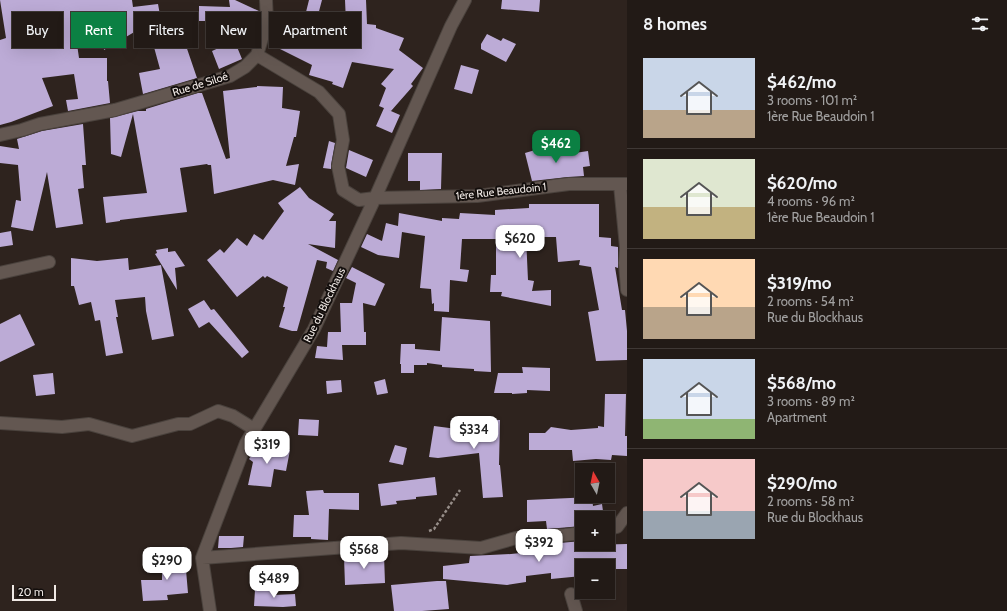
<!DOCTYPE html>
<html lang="en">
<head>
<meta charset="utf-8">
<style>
	body { margin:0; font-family:Cabin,sans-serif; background:#2a231f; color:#f1f3f6; height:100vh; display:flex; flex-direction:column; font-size:15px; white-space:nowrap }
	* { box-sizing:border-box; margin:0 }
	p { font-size:13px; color:#a2a1a1 }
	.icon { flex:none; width:22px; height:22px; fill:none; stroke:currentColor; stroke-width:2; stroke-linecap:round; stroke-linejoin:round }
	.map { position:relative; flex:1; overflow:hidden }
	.drawer { display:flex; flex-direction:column; background:#221a16; width:380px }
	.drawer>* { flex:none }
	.hud { position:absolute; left:12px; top:12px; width:380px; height:36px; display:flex; gap:8px }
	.needle { width:26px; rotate:351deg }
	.controls { position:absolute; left:575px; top:463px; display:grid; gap:8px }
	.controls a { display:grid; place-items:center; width:40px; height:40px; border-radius:0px; background:#221a16; box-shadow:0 4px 16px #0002,0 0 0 1px #3f3835; font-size:20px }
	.scale { position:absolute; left:12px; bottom:10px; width:44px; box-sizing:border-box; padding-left:4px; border:2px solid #f0e9e5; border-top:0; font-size:11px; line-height:14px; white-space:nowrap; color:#f0e9e5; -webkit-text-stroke:3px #130e0c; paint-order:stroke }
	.price { position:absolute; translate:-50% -34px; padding:0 9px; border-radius:8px; background:#fff; color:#222; font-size:13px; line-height:26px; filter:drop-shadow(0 1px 2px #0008) }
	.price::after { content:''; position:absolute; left:50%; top:24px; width:12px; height:9px; margin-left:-6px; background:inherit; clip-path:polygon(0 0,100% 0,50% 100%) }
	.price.selected { background:#0b8043; color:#fff }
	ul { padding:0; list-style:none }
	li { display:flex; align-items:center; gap:12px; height:100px; padding:0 16px }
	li+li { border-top:1px solid #3f3835 }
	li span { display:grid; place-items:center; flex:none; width:112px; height:80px; border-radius:0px; color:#555 }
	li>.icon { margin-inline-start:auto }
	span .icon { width:48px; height:48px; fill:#fffc; stroke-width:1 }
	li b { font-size:17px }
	h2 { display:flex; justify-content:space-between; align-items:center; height:48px; padding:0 16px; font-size:17px }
	.tag { padding:0 14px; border-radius:0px; background:#221a16; box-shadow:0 4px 16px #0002,0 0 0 1px #3f3835; font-size:14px; line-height:36px }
	.tag.selected { background:#0b8043; color:#fff }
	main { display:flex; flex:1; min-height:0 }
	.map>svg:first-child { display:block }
	.building { fill:#bcabd6 }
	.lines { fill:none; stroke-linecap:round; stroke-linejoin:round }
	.minor-casing { stroke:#4a423d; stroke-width:14 }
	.path { stroke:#968d88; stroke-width:2.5; stroke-dasharray:3 2; stroke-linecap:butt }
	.minor { stroke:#635751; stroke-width:12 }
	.labels { text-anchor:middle; stroke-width:4; stroke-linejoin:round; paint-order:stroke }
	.street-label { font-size:11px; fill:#f0e9e5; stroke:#130e0c }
</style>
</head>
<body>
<main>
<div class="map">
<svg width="627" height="611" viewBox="0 0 627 611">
	<rect width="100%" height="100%" fill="#2e231e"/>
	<path class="building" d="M 0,0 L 132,0 L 133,7 L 158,4 L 160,15 L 177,11 L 182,34 L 197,78 L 143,94 L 139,73 L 160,69 L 149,29 L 136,31 L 104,50 L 102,31 L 78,34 L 78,37 L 76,37 L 79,58 L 107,58 L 107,81 L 108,81 L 110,103 L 68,111 L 66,100 L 78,99 L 74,74 L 42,78 L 53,106 L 11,122 L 0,125 L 0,40 L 6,38 Z
		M 229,0 L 235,0 L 259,11 L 259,20 L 243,20 L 242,42 L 235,42 L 242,59 L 219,69 L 212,51 L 223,46 L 224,21 L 199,21 L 199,6 L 230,7 Z
		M 309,0 L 322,0 L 318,15 L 306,12 Z
		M 345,0 L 366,0 L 367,24 L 376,25 L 376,28 L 404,38 L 399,50 L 423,68 L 411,84 L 413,86 L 391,111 L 379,106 L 386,88 L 381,84 L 394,69 L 352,62 L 343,88 L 332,84 L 333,82 L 309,75 L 312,65 L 276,47 L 286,24 L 323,42 L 329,19 L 346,23 Z
		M 502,0 L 540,0 L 539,12 L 501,9 Z
		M 487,34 L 501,41 L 503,38 L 516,44 L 506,62 L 481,49 L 481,44 Z
		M 461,65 L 479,70 L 472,94 L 454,89 Z
		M 257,86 L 283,87 L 282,108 L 300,111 L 296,137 L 294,137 L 286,166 L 299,164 L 295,185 L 273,180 L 214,194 L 211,165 L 208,165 L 207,164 L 180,168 L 187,212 L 120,220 L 120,221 L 106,223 L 103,197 L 147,193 L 133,114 L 121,157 L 111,154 L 110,118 L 138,111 L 146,111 L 146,109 L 198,93 L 202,93 L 226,159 L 230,158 L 223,91 L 257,87 Z
		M 384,108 L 400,115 L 392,133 L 376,126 Z
		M 83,124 L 86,165 L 82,165 L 84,188 L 78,189 L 83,224 L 56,228 L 47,172 L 33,231 L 11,227 L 16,200 L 21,201 L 18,165 L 0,163 L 0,146 L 19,149 L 17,139 L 42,131 Z
		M 329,141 L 335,143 L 331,165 L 331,169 L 323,168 Z
		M 552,145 L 555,156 L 588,151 L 590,166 L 583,167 L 584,176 L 568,177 L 532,181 L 525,153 Z
		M 349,150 L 373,160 L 366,177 L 346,168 Z
		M 408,153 L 442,153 L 441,189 L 420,190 L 420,181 L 408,181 Z
		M 300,187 L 309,198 L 334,214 L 329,221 L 336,221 L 335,248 L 308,244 L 338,260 L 333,271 L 326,268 L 327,262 L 317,260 L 297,331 L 292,331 L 279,327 L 285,307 L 283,307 L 288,287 L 267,276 L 265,278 L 263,276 L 237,297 L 207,260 L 220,249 L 224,253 L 237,238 L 247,246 L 254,234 L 263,240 L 284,211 L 278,203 Z
		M 529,204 L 599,204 L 599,237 L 611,238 L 611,246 L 618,247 L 618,268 L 615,267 L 622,310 L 625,310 L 627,331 L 627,360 L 596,361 L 588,312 L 599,310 L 591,267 L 579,265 L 580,260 L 558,262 L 556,237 L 526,237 L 528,280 L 534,281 L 532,291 L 551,290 L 551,306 L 501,296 L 502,292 L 490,292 L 491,275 L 496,275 L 496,239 L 462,239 L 460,269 L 469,270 L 467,282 L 450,280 L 449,312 L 434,311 L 434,303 L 432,304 L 431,289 L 420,288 L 425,236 L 402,232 L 399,258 L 378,255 L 361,247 L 367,234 L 382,241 L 386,223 L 398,226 L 399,213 L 442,221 L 442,218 L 459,219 L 460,213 L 495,215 L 495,210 L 529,208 Z
		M 11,231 L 13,245 L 0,247 L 0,233 Z
		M 168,248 L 168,252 L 175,251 L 185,266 L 175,268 L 177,290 L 155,254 L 157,253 L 156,250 Z
		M 71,258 L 97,261 L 128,258 L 129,270 L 161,265 L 174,336 L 152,340 L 146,311 L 145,297 L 115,300 L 118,317 L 116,317 L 123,353 L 106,356 L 100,320 L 95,321 L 91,302 L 79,305 L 74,286 L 71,286 Z
		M 352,267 L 385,284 L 375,306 L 363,303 L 364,332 L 366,332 L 366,345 L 342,345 L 343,360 L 315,358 L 317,346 L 327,347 L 328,332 L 341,332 L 340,303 L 352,303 L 356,283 L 346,278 Z
		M 204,300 L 211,310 L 214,309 L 249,352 L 242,358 L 209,322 L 199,328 L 188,309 Z
		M 20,314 L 35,345 L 0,362 L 0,324 Z
		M 442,317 L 490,321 L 491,372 L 474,371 L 474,369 L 442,367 L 442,365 L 427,363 L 427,365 L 414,365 L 414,373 L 401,373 L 401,364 L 400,364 L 401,344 L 415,344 L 415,349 L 440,351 Z
		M 522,367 L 550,368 L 550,391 L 527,390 L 527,393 L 512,394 L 512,393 L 494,393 L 498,373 L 523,373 Z
		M 53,373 L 55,394 L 36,396 L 33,375 Z
		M 385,379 L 388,393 L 377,395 L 374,382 Z
		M 341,380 L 342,392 L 327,394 L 326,381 Z
		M 605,394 L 626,394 L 625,436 L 627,436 L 627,456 L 612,455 L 611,460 L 596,459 L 573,461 L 572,450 L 529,450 L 529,433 L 545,433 L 551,427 L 571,430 L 598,428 L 598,426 L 604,427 Z
		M 299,419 L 319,420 L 318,436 L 298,435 Z
		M 480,419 L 500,420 L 499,465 L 500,465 L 503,497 L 483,498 L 479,453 L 438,458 L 429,457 L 434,426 L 457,429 L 456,426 L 480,423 Z
		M 259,445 L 290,450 L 286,471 L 274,469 L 271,487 L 248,485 L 253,462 L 249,459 Z
		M 395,445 L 407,448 L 403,465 L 389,462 Z
		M 435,477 L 437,495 L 416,497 L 416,499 L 396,501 L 397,504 L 381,506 L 378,484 Z
		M 323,490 L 324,493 L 359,493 L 359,510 L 329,509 L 328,540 L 311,539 L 311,537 L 293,537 L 294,515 L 309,515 L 306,491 Z
		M 592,497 L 593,506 L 602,504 L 604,518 L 582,518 L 582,526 L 547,529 L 546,521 L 527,522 L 527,500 Z
		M 219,536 L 244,536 L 243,547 L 231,548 L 218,548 Z
		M 582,541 L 582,544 L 588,544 L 588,545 L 627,544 L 627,569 L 608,569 L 608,566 L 582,566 L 582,576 L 551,579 L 551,573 L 526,576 L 526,582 L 507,585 L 443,579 L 443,566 L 469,563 L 470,556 L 511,554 L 530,552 L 529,548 L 548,545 L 548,544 Z
		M 384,555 L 385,583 L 345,585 L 344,557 Z
		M 162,557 L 186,557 L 186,570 L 188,593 L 167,595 L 168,600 L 143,601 L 141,580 L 162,580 Z
		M 437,581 L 446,581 L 449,609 L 422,611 L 394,611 L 391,585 Z
		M 255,590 L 274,591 L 274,595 L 295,594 L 296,606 L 283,607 L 254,606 Z"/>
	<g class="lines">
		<defs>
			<path id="minor" d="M 257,55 L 319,92 L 339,114 L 343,140 L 338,166 L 343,190 L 359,200 L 375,198 L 477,196 L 569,184 L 627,184
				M 0,135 L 22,130 L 40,124 L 115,110 L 230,76 L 245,67 L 257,55 L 267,22 L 266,0
				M 620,185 L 626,247 L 625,263 L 627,290
				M 0,273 L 49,262
				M 0,423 L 62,427 L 89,424 L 132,436 L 178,424 L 190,424 L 218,411 L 233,416 L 254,429
				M 608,529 L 617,527 L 627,513
				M 202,558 L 401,543 L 481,548 L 516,538 L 565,535 L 582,533
				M 571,594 L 576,611
				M 210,611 L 202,558 L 246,443 L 314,329 L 375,198 L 451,26 L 465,0"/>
		</defs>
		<use href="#minor" class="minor-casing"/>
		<path class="path" d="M 429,531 L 434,529 L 460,490"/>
		<use href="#minor" class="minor"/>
	</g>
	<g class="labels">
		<g class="street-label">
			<text transform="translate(200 84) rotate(-17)" y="4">Rue de Siloé</text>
			<text transform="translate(501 191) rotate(-6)" y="4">1ère Rue Beaudoin 1</text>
			<text transform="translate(324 305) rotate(-64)" y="4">Rue du Blockhaus</text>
		</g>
	</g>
</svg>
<div class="controls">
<a><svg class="needle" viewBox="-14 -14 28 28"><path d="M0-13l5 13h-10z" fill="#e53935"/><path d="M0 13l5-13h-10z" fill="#a2a1a1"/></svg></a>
<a>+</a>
<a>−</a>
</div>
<div class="scale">20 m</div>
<b class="price selected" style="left:556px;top:164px">$462</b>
<b class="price" style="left:520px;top:259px">$620</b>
<b class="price" style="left:474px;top:450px">$334</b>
<b class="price" style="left:267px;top:465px">$319</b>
<b class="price" style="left:539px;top:563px">$392</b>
<b class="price" style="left:364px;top:570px">$568</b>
<b class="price" style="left:167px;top:581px">$290</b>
<b class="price" style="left:274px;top:599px">$489</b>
<div class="hud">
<a class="tag">Buy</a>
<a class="tag selected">Rent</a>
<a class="tag">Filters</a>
<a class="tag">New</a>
<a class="tag">Apartment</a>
</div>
</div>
<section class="drawer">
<h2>8 homes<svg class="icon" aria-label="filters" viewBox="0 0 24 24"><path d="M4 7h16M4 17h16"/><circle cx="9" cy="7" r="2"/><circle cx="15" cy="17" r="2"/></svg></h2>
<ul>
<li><span style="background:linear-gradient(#c9d6e8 65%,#b9a48a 0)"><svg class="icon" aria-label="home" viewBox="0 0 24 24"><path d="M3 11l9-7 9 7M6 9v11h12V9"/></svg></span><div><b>$462/mo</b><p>3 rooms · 101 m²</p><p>1ère Rue Beaudoin 1</p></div></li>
<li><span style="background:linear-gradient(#dfe7d0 60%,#c2b280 0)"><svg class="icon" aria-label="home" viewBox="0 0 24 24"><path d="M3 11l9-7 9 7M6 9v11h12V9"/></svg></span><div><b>$620/mo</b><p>4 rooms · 96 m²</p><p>1ère Rue Beaudoin 1</p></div></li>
<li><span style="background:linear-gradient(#ffd9b3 60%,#b9a48a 0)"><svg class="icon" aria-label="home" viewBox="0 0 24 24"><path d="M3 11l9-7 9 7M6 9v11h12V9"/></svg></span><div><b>$319/mo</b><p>2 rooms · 54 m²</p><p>Rue du Blockhaus</p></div></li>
<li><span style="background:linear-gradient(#c9d6e8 75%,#8fb573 0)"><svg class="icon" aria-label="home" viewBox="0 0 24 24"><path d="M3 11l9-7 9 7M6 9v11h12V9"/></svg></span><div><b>$568/mo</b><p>3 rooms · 89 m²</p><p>Apartment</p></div></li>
<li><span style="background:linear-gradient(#f6c9c9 65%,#9aa5b1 0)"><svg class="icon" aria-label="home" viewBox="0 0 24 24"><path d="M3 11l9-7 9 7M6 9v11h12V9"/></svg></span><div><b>$290/mo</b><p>2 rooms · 58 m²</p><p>Rue du Blockhaus</p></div></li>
</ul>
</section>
</main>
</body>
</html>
